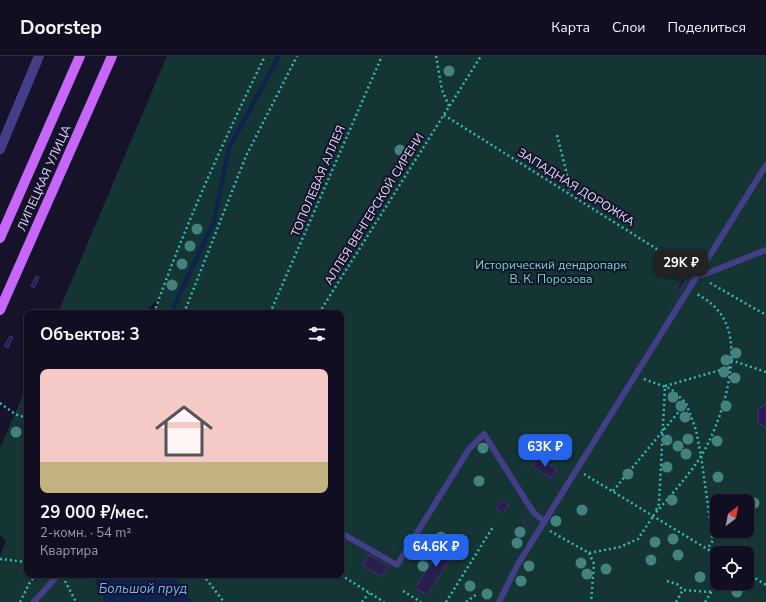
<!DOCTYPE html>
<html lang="ru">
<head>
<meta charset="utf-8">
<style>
	body { margin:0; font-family:"Nunito Sans",sans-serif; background:#191729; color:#f1f3f6; height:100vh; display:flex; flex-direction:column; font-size:15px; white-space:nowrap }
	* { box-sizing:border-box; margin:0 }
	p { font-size:13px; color:#9c9ca5 }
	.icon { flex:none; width:22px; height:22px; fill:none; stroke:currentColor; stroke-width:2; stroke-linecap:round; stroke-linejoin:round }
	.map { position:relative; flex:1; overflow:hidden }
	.details { position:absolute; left:24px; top:254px; width:320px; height:268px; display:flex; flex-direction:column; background:#100e20; border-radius:8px; box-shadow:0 1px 3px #0004,0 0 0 1px #302e3e }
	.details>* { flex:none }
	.needle { width:26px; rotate:32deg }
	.tools { position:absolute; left:710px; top:438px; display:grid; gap:8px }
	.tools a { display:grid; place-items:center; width:44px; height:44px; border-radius:8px; background:#100e20; box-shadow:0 1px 3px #0004,0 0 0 1px #302e3e; font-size:20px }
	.price { position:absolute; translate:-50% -34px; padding:0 9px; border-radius:8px; background:#2563eb; color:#fff; font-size:13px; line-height:26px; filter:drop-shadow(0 1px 2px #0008) }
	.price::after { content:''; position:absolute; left:50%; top:24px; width:12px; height:9px; margin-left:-6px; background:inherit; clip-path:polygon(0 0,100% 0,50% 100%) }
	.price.on { background:#222; color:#fff }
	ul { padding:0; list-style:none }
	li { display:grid; align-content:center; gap:8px; height:212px; padding:0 16px }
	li+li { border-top:1px solid #302e3e }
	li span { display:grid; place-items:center; height:124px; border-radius:8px; color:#555 }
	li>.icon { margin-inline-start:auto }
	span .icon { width:72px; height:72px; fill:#fffc; stroke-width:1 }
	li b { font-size:17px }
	h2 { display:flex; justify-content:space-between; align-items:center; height:48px; padding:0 16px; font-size:17px }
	header { display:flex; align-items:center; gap:24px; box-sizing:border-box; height:56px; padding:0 20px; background:#100e20; border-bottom:1px solid #302e3e }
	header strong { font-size:19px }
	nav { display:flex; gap:22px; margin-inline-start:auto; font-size:14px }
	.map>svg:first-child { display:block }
	.green { fill:#153434; fill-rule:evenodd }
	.water { fill:#0e244c }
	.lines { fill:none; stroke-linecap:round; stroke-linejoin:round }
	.stream { stroke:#0e244c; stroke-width:4.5 }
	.building { fill:#281e4b; stroke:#403176 }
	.path { stroke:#34bab5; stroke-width:2.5; stroke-dasharray:2 3; stroke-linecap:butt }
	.service { stroke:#423e88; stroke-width:6 }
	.tertiary { stroke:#423e88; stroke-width:10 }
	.primary { stroke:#c766fb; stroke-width:10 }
	.tree { fill:#43827e }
	.labels { text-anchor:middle; stroke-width:4; stroke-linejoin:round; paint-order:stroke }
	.street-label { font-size:12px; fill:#e0dcfe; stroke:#16122a }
	.park-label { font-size:12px; fill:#68dec3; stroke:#16122a }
	.water-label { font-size:13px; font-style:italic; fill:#6db6fb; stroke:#16122a }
</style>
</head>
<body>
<header>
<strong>Doorstep</strong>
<nav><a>Карта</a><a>Слои</a><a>Поделиться</a></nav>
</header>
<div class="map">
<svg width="766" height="546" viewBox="0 0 766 546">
	<rect width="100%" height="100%" fill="#16122a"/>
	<path class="green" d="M 167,0 L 766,0 L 766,546 L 0,546 L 0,500 L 6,485 L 0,479 L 0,392 L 27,330 L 27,519 L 341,519 L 341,257 L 153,257 L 162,240 L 143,257 L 58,257 ZM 717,445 L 747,445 L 747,475 L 717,475 ZM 717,497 L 747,497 L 747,527 L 717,527 Z"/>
	<path class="water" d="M 94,519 L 174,519 L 192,546 L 106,546 L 97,531 Z"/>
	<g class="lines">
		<path class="stream" d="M 171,257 L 214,165 L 229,92 L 279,0"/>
	</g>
	<path class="building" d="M 36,220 L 39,221 L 34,232 L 31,230 Z
		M 682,222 L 686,225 L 680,235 L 676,232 Z
		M 10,280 L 13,281 L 8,292 L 4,290 Z
		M 766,348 L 766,372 L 758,367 L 758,353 Z
		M 537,402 L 557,413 L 552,422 L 532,410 Z
		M 501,445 L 508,449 L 503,457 L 496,452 Z
		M 528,462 L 531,464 L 527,470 L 524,469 Z
		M 446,484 L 457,492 L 427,539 L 415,532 Z
		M 369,499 L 388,510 L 382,521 L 363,510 Z"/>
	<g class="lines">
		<path class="path" d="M 436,0 L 442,34 L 449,50
			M 444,59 L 690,214
			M 557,79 L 570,130 L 569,136
			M 710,227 L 766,259
			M 154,257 C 185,169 224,84 265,0
			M 184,257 L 246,100 L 297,0
			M 270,257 L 382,0
			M 319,257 L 481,0
			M 731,304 L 766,316
			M 644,323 L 671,333 L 686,347 L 696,374 L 701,400 L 712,478 L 712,486 L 707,493
			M 665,330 L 731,311
			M 0,347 L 15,358 L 27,362
			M 584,418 L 717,499
			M 613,435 L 686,347
			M 656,454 L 659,448 L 665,330
			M 653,460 C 669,441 688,421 701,400 C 721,368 745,294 722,260 C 716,250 707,244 697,238
			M 550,475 L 589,497 L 620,491 L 638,483 L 654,459
			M 589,497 L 594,508 L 591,546
			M 0,503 L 27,506
			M 747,517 L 766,529
			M 203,519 L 224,546
			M 341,519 L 384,546
			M 65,525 L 76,546
			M 667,525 L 677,528 L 683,534 L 711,536
			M 403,535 L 421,546
			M 20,546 L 30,526 L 36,519
			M 362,546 L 369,537
			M 446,546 L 493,471
			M 466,546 L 477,538
			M 676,546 L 683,534
			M 705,546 L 717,527"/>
		<path class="service" d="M 697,219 L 703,219 L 766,194
			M 341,477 L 397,509 L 469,393 L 484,378 L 528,448 L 535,458 L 544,465
			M 34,546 L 58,519
			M 499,546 L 518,508 L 766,109"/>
		<path class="tertiary" d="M 0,93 L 39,0"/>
		<path class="primary" d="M 0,182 L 80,0
			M 0,254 L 112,0"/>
	</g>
	<g class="tree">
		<circle cx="449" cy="15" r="5.5"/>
		<circle cx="400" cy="94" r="5.5"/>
		<circle cx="197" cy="173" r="5.5"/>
		<circle cx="190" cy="190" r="5.5"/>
		<circle cx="182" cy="208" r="5.5"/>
		<circle cx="172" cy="229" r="5.5"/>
		<circle cx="736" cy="297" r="5.5"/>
		<circle cx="726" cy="304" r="5.5"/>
		<circle cx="724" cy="316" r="5.5"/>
		<circle cx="735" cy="322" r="5.5"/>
		<circle cx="673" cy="341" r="5.5"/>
		<circle cx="681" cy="350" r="5.5"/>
		<circle cx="726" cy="350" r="5.5"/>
		<circle cx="685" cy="361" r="5.5"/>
		<circle cx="16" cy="376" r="5.5"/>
		<circle cx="688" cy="383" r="5.5"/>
		<circle cx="667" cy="384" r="5.5"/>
		<circle cx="717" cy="385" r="5.5"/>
		<circle cx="678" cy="390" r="5.5"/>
		<circle cx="483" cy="392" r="5.5"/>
		<circle cx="686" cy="398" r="5.5"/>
		<circle cx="667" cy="411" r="5.5"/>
		<circle cx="628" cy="418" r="5.5"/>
		<circle cx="718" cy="421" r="5.5"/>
		<circle cx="479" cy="425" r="5.5"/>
		<circle cx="672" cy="444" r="5.5"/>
		<circle cx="754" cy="447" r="5.5"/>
		<circle cx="582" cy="454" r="5.5"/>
		<circle cx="556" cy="465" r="5.5"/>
		<circle cx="520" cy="476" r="5.5"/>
		<circle cx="441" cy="481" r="5.5"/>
		<circle cx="673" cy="483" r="5.5"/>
		<circle cx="655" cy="486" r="5.5"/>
		<circle cx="517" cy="487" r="5.5"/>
		<circle cx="678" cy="499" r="5.5"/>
		<circle cx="651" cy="504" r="5.5"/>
		<circle cx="581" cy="507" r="5.5"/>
		<circle cx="423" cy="510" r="5.5"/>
		<circle cx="529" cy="510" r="5.5"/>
		<circle cx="606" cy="513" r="5.5"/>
		<circle cx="587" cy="518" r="5.5"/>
		<circle cx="700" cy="521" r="5.5"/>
		<circle cx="521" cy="525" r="5.5"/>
		<circle cx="470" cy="530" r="5.5"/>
		<circle cx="737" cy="536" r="5.5"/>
		<circle cx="487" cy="538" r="5.5"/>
	</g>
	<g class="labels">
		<g class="street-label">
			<text transform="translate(44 122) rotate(-66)" y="4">ЛИПЕЦКАЯ УЛИЦА</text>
			<text transform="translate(318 125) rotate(-67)" y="4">ТОПОЛЕВАЯ АЛЛЕЯ</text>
			<text transform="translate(576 131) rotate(32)" y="4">ЗАПАДНАЯ ДОРОЖКА</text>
			<text transform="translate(374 153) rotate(-58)" y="4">АЛЛЕЯ ВЕНГЕРСКОЙ СИРЕНИ</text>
		</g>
		<g class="park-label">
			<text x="551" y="213">Исторический дендропарк<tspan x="551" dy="14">В. К. Порозова</tspan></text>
		</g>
		<g class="water-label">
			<text x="143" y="537">Большой пруд</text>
		</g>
	</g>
</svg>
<div class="tools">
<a><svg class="needle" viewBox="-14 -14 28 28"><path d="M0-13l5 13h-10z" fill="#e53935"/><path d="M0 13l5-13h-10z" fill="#9c9ca5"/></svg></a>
<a><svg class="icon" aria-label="locate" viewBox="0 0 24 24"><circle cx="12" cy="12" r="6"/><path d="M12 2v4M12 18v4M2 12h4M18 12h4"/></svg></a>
</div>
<b class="price on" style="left:681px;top:228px">29K ₽</b>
<b class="price" style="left:545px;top:412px">63K ₽</b>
<b class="price" style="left:436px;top:512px">64.6K ₽</b>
<section class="details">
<h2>Объектов: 3<svg class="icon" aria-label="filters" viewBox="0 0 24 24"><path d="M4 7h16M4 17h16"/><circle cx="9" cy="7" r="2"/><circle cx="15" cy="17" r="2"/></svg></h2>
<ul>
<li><span style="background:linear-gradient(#f6c9c9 75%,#c2b280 0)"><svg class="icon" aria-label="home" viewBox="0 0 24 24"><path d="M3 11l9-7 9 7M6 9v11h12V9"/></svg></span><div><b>29 000 ₽/мес.</b><p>2-комн. · 54 m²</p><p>Квартира</p></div></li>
</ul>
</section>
</div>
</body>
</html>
